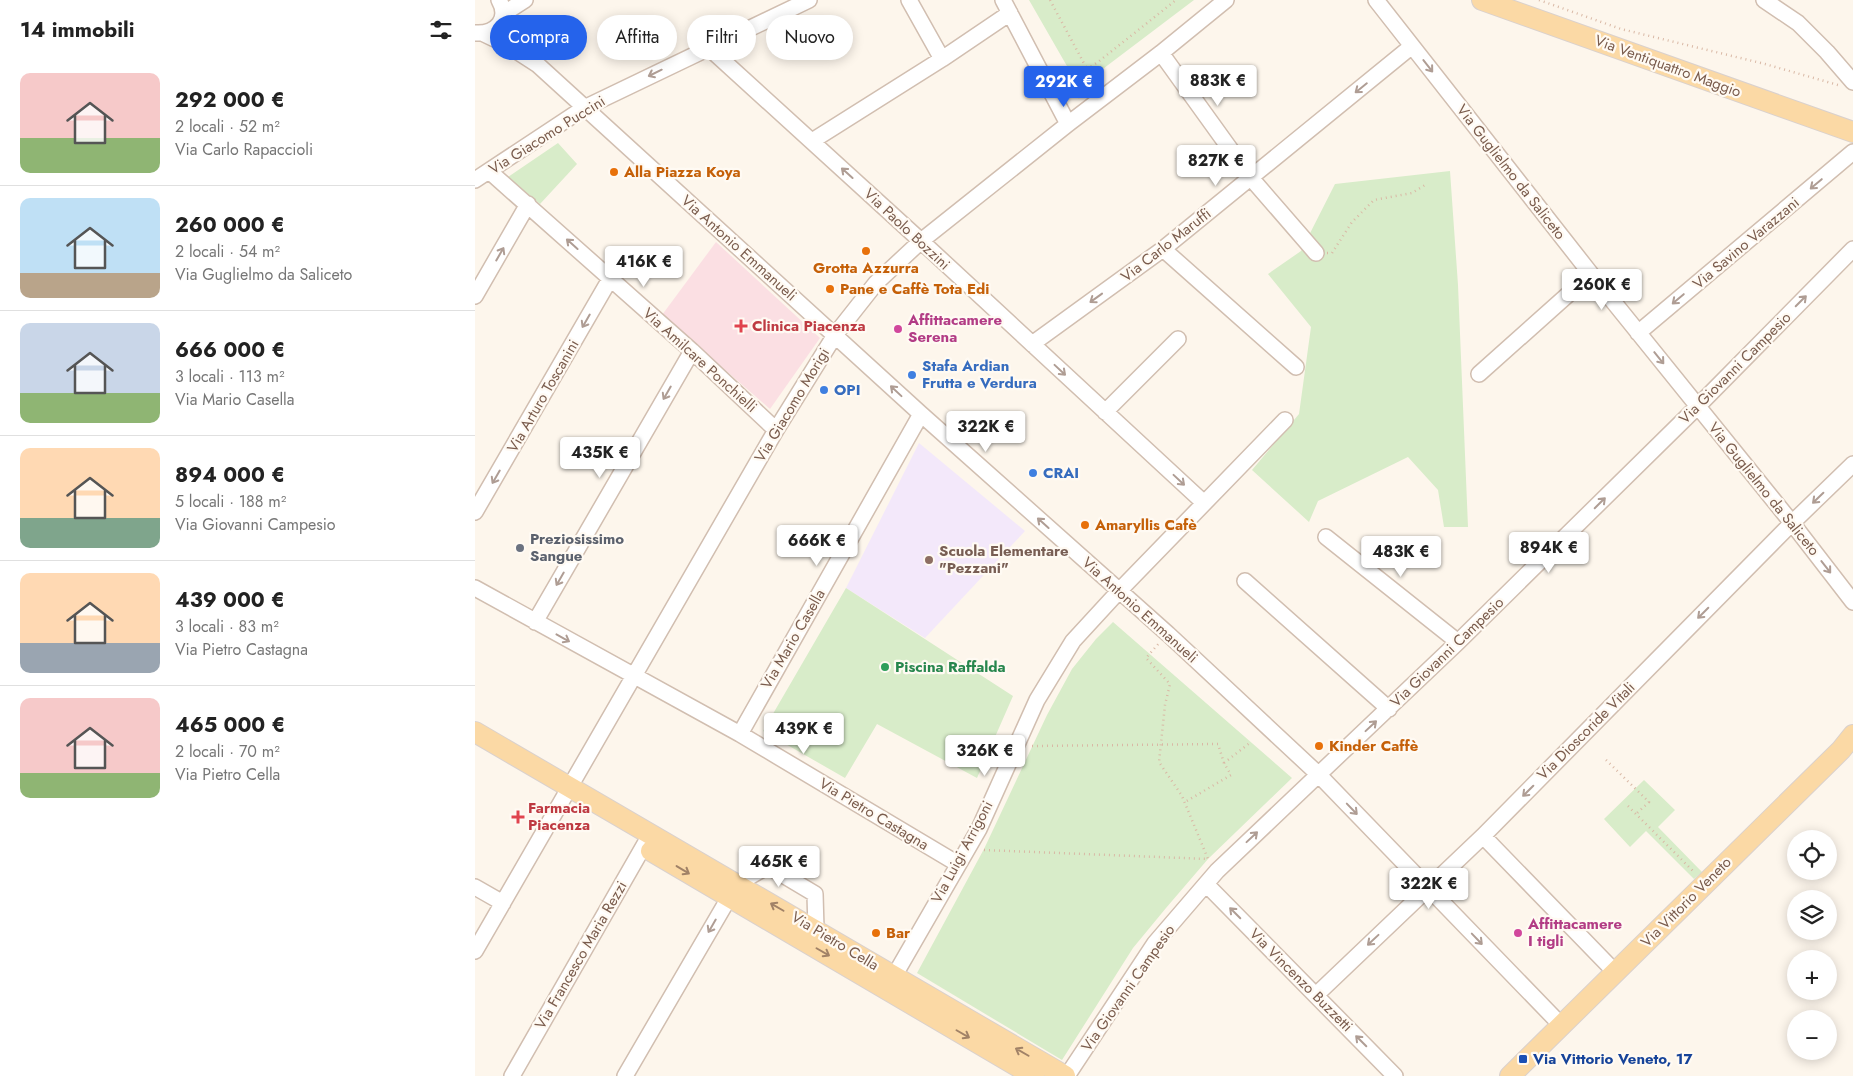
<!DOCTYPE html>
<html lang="it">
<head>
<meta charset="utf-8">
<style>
	body { margin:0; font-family:Jost,sans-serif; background:#f6f6f6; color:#222; height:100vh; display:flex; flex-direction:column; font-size:19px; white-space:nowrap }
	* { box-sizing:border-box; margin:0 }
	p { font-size:16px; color:#767676 }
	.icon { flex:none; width:28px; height:28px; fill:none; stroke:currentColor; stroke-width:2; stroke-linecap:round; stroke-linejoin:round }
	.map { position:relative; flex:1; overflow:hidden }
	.drawer { display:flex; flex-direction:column; background:#fff; width:475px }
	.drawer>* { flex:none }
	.guide { position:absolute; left:15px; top:15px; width:475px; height:45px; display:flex; gap:10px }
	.tools { position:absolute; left:1312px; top:830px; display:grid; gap:10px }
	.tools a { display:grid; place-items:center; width:50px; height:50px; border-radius:50%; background:#fff; box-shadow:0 2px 12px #0003; font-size:25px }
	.price { position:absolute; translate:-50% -42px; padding:0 11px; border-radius:5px; background:#fff; color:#222; font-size:16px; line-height:32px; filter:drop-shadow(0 1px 2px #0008) }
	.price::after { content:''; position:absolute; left:50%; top:30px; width:15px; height:11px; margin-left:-8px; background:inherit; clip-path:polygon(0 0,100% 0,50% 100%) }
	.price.on { background:#2563eb; color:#fff }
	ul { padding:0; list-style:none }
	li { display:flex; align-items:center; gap:15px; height:125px; padding:0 20px }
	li+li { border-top:1px solid #e0e0e0 }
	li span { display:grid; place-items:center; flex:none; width:140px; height:100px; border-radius:10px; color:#555 }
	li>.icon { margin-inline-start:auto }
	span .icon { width:60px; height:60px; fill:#fffc; stroke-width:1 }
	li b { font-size:21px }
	h2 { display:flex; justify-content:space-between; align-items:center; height:60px; padding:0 20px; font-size:21px }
	.pill { padding:0 18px; border-radius:22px; background:#fff; box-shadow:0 2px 12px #0003; font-size:18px; line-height:45px }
	.pill.on { background:#2563eb; color:#fff }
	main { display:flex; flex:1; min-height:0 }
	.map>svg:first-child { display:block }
	.education { fill:#f3e8fa }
	.medical { fill:#fbdfe3 }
	.green { fill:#d8ecc9 }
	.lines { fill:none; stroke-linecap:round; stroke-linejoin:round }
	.minor-casing { stroke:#d1beb0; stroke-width:18 }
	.major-casing { stroke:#dad1cd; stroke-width:22 }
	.path { stroke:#d9b8a5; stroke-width:2.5; stroke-dasharray:1 4; stroke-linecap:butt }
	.minor { stroke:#fff; stroke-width:15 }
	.major { stroke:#fbd9a5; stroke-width:20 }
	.oneway { stroke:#af9d94 }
	.oneway2 { stroke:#a18267 }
	.food-dot { fill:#e8710a; stroke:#fffaf3; stroke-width:2 }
	.health-dot { fill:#e0444e; stroke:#fffaf3; stroke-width:2 }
	.hotel-dot { fill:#d1479c; stroke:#fffaf3; stroke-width:2 }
	.shop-dot { fill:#3f7fe0; stroke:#fffaf3; stroke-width:2 }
	.worship-dot { fill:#6b7280; stroke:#fffaf3; stroke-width:2 }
	.education-dot { fill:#8d6e63; stroke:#fffaf3; stroke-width:2 }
	.leisure-dot { fill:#2e9e5b; stroke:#fffaf3; stroke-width:2 }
	.transit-dot { fill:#1a4fb4; stroke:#fffaf3; stroke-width:2 }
	.labels { text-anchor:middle; stroke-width:4.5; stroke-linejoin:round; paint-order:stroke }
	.street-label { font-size:15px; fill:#7a5c4d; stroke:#fffaf3 }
	.food-label { font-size:15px; font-weight:bold; fill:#c56008; stroke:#fffaf3; text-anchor:start }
	.hotel-label { font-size:15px; font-weight:bold; fill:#b23c85; stroke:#fffaf3; text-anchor:start }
	.health-label { font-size:15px; font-weight:bold; fill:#be3a42; stroke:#fffaf3; text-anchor:start }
	.shop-label { font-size:15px; font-weight:bold; fill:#366cbe; stroke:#fffaf3; text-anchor:start }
	.worship-label { font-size:15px; font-weight:bold; fill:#5b616d; stroke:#fffaf3; text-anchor:start }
	.education-label { font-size:15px; font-weight:bold; fill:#785e54; stroke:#fffaf3; text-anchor:start }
	.leisure-label { font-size:15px; font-weight:bold; fill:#27864d; stroke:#fffaf3; text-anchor:start }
	.transit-label { font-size:15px; font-weight:bold; fill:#164399; stroke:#fffaf3; text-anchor:start }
</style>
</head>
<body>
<main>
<section class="drawer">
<h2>14 immobili<svg class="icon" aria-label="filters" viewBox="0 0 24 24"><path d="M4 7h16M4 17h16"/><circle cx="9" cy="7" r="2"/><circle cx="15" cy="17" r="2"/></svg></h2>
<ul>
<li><span style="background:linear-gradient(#f6c9c9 65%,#8fb573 0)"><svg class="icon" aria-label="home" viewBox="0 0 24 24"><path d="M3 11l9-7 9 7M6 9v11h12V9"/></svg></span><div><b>292 000 €</b><p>2 locali · 52 m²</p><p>Via Carlo Rapaccioli</p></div></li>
<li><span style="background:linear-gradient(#bfe0f5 75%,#b9a48a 0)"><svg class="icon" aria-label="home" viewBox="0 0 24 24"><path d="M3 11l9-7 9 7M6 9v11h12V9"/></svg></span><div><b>260 000 €</b><p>2 locali · 54 m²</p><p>Via Guglielmo da Saliceto</p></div></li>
<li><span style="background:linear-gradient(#c9d6e8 70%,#8fb573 0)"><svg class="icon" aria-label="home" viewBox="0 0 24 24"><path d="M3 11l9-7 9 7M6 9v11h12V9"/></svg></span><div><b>666 000 €</b><p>3 locali · 113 m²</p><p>Via Mario Casella</p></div></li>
<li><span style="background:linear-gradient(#ffd9b3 70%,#7fa58c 0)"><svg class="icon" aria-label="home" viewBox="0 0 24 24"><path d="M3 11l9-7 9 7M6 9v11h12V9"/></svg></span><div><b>894 000 €</b><p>5 locali · 188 m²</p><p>Via Giovanni Campesio</p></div></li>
<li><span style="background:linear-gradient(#ffd9b3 70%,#9aa5b1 0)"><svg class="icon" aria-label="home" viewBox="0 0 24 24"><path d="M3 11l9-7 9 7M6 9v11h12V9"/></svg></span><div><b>439 000 €</b><p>3 locali · 83 m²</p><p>Via Pietro Castagna</p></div></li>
<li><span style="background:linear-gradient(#f6c9c9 75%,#8fb573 0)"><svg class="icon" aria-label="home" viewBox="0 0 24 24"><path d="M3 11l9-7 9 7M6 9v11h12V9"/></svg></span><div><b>465 000 €</b><p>2 locali · 70 m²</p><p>Via Pietro Cella</p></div></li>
</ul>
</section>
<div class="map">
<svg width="1378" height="1076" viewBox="0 0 1378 1076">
	<rect width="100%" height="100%" fill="#fdf6ec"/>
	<path class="education" d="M 444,443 L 550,531 L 450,638 L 371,588 Z"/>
	<path class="medical" d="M 241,242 L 345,338 L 295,409 L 187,315 Z"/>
	<path class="green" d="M 554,0 L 719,0 L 604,87 Z
		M 83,143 L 102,164 L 65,204 L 33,177 Z
		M 975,171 L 983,285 L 993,527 L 969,527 L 963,490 L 933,457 L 843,501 L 834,522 L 777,470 L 824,414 L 836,327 L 793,274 L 826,251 L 860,184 Z
		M 371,588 L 538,696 L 502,778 L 402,724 L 370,778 L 288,731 Z
		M 638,622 L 817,778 L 733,859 L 691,908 L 658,948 L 587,1060 L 442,973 L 509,849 L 572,715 L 597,669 L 621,639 Z
		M 1169,780 L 1200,810 L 1183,827 L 1227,872 L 1219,879 L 1171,831 L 1155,847 L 1129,819 Z"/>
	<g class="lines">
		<defs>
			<path id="minor" d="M 434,0 L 467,59
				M 528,0 L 593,124
				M 901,0 L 1116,274 L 1317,523 L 1378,602
				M 1289,0 L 1323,23 L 1352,52 L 1378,82
				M 28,14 L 50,0
				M 28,17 L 57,57
				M 1,33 C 21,34 35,19 24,0
				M 7,33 L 32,45 L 63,65 L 446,414 L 693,634 L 843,774 L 1086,1025
				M 233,47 L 446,241 L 728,502
				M 686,53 L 776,178 L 841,253
				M 337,141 L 467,59 L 535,13
				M 14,171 L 217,351 L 301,430
				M 0,180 L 109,108 L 334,0
				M 688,249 L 821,367
				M 0,296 L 53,204
				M 1163,333 L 1378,152
				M 557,344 L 688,249 L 937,46
				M 1004,374 L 1116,274
				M 630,412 L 703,339
				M 0,512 L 135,279
				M 851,537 L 983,642
				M 770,581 L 914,709
				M 0,588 L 265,734 L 483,864
				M 60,622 L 217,351
				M 265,734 L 446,414
				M 1008,836 L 1140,972
				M 731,884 L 920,1076
				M 0,887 L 28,903
				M 0,951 L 301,430 L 360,335 L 401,283 L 446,241 L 593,124 L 686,53 L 751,0
				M 414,985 L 504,829 L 562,700 L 598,641 L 644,591 L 810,420
				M 841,995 L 1008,836 L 1317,523 L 1378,464
				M 37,1076 L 175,835
				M 150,1076 L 262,884 L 293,866 L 340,894 L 341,929
				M 592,1076 L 680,943 L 742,871 L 983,642 L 1222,407 L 1378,249"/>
			<path id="major" d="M 1007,0 L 1378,132
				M 0,732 L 590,1076
				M 176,851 L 559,1076
				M 1035,1076 L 1366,750 L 1378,735"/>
		</defs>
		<use href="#minor" class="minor-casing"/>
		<use href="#major" class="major-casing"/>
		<path class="path" d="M 575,0 L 612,69
			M 1064,0 L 1146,29 L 1290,64 L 1363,85
			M 603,98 L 612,69 L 623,62 L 701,0
			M 852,253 L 857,253 L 877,222 L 899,200 L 937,193 L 950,185
			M 557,746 L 743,744 L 749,763 L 756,775 L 710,802
			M 1131,760 L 1174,802 L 1161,814
			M 749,763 L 776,742
			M 1153,806 L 1220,873
			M 509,850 L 733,859 L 707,796 L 684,762 L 690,705 L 695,684 L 671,658 L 685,642"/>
		<use href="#minor" class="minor"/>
		<use href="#major" class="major"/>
	</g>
	<defs><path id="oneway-shaft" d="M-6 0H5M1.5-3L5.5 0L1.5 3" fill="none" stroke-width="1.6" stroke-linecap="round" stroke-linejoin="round" transform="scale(1.25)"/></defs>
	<g class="oneway">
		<use href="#oneway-shaft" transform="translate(953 66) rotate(52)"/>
		<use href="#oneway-shaft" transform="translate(180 73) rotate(154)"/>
		<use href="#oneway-shaft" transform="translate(886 88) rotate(141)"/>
		<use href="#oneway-shaft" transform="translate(372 173) rotate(-138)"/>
		<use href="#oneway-shaft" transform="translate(1341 184) rotate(140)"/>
		<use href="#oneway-shaft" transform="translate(97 244) rotate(-138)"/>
		<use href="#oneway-shaft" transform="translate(25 254) rotate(-60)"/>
		<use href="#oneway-shaft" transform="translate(621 298) rotate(144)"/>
		<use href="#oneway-shaft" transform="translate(1203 299) rotate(140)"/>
		<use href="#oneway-shaft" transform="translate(1326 301) rotate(-45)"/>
		<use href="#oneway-shaft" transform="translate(111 321) rotate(120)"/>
		<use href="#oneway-shaft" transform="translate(1184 358) rotate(51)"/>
		<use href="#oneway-shaft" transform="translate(585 370) rotate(43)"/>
		<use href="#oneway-shaft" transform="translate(421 391) rotate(-137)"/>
		<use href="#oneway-shaft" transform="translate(192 393) rotate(120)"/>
		<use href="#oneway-shaft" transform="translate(21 477) rotate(120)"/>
		<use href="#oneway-shaft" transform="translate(704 480) rotate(43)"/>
		<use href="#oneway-shaft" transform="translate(1343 498) rotate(136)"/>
		<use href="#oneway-shaft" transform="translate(1125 503) rotate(-45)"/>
		<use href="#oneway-shaft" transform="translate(568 523) rotate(-138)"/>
		<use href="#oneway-shaft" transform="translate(1351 567) rotate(52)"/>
		<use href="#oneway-shaft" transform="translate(85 579) rotate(120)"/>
		<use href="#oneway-shaft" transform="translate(1228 613) rotate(135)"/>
		<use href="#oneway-shaft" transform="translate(88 638) rotate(29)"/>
		<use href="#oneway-shaft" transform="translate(896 726) rotate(-43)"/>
		<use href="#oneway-shaft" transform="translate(1053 791) rotate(135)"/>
		<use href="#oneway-shaft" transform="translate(877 809) rotate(46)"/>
		<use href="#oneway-shaft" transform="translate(777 837) rotate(-43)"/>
		<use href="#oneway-shaft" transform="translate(760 913) rotate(-135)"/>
		<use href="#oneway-shaft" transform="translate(237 926) rotate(120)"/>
		<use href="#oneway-shaft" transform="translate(1002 939) rotate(46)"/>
		<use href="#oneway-shaft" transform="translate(898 940) rotate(137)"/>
		<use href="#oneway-shaft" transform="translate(886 1041) rotate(-135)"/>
	</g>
	<g class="oneway2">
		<use href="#oneway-shaft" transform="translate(208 870) rotate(31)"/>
		<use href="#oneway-shaft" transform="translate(302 907) rotate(-150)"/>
		<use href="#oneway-shaft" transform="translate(348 952) rotate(30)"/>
		<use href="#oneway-shaft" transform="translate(488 1034) rotate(30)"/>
		<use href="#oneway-shaft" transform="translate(547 1052) rotate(-150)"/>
	</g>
	<g class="food-dot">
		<circle cx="139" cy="172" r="5"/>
		<circle cx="391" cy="251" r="5"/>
		<circle cx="355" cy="289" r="5"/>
		<circle cx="610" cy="525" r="5"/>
		<circle cx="844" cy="746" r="5"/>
		<circle cx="401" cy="933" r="5"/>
	</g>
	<g class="health-dot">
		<path d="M263.5 318.5h5v5h5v5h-5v5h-5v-5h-5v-5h5z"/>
		<path d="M40.5 809.5h5v5h5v5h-5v5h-5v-5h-5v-5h5z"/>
	</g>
	<g class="hotel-dot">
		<circle cx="423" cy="329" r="5"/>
		<circle cx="1043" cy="933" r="5"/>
	</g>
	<g class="shop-dot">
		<circle cx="437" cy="375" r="5"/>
		<circle cx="349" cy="390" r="5"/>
		<circle cx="558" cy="473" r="5"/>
	</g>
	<circle class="worship-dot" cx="45" cy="548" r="5"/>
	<circle class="education-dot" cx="454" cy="560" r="5"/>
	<circle class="leisure-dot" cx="410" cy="667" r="5"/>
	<rect class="transit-dot" x="1043" y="1054" width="10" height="10" rx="2.5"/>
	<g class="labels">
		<g class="street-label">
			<text transform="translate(1193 66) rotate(20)" y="5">Via Ventiquattro Maggio</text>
			<text transform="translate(72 135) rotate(-32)" y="5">Via Giacomo Puccini</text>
			<text transform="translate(1036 172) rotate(52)" y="5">Via Guglielmo da Saliceto</text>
			<text transform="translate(432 229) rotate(43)" y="5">Via Paolo Bozzini</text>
			<text transform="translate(1271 243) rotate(-40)" y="5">Via Savino Varazzani</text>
			<text transform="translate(691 245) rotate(-38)" y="5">Via Carlo Maruffi</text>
			<text transform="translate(264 248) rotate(42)" y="5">Via Antonio Emmanueli</text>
			<text transform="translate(225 360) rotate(42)" y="5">Via Amilcare Ponchielli</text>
			<text transform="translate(1260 368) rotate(-45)" y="5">Via Giovanni Campesio</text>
			<text transform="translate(68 396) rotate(-60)" y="5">Via Arturo Toscanini</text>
			<text transform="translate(317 405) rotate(-59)" y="5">Via Giacomo Morigi</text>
			<text transform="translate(1289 489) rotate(51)" y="5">Via Guglielmo da Saliceto</text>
			<text transform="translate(665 610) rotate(42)" y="5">Via Antonio Emmanueli</text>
			<text transform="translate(318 639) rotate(-60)" y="5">Via Mario Casella</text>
			<text transform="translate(972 652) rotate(-44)" y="5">Via Giovanni Campesio</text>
			<text transform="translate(1111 731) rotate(-45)" y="5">Via Dioscoride Vitali</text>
			<text transform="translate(399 814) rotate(31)" y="5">Via Pietro Castagna</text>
			<text transform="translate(487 852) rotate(-62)" y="5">Via Luigi Arrigoni</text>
			<text transform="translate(1211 902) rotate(-45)" y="5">Via Vittorio Veneto</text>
			<text transform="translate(360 941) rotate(31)" y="5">Via Pietro Cella</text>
			<text transform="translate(106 955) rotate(-60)" y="5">Via Francesco Maria Rezzi</text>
			<text transform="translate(826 980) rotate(45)" y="5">Via Vincenzo Buzzetti</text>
			<text transform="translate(653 988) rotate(-55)" y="5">Via Giovanni Campesio</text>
		</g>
		<g class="food-label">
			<text x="149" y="177">Alla Piazza Koya</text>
			<text x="391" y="273" text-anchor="middle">Grotta Azzurra</text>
			<text x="365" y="294">Pane e Caffè Tota Edi</text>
			<text x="620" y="530">Amaryllis Cafè</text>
			<text x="854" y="751">Kinder Caffè</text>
			<text x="411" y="938">Bar</text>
		</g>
		<g class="hotel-label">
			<text x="433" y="325">Affittacamere<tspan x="433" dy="17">Serena</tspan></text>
			<text x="1053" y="929">Affittacamere<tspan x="1053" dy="17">I tigli</tspan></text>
		</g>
		<g class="health-label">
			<text x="277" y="331">Clinica Piacenza</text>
			<text x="53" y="813">Farmacia<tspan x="53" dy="17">Piacenza</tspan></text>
		</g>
		<g class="shop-label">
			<text x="447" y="371">Stafa Ardian<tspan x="447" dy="17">Frutta e Verdura</tspan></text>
			<text x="359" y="395">OPI</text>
			<text x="568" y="478">CRAI</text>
		</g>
		<g class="worship-label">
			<text x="55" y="544">Preziosissimo<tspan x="55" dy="17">Sangue</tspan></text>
		</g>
		<g class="education-label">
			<text x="464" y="556">Scuola Elementare<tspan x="464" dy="17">"Pezzani"</tspan></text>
		</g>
		<g class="leisure-label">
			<text x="420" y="672">Piscina Raffalda</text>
		</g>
		<g class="transit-label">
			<text x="1058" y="1064">Via Vittorio Veneto, 17</text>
		</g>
	</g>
</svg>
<div class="tools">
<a><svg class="icon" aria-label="locate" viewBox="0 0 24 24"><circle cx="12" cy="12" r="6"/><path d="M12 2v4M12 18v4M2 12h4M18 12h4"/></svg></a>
<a><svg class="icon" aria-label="layers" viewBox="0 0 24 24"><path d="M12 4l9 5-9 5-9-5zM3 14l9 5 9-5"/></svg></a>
<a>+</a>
<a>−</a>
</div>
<b class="price" style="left:743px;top:107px">883K €</b>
<b class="price on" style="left:589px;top:108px">292K €</b>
<b class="price" style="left:741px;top:187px">827K €</b>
<b class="price" style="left:169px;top:288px">416K €</b>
<b class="price" style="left:1127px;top:311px">260K €</b>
<b class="price" style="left:511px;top:453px">322K €</b>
<b class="price" style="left:125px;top:479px">435K €</b>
<b class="price" style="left:342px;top:567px">666K €</b>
<b class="price" style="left:1074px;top:574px">894K €</b>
<b class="price" style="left:926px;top:578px">483K €</b>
<b class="price" style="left:329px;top:755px">439K €</b>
<b class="price" style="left:510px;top:777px">326K €</b>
<b class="price" style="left:304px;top:888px">465K €</b>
<b class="price" style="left:954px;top:910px">322K €</b>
<div class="guide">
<a class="pill on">Compra</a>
<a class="pill">Affitta</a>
<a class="pill">Filtri</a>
<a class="pill">Nuovo</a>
</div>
</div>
</main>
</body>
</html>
